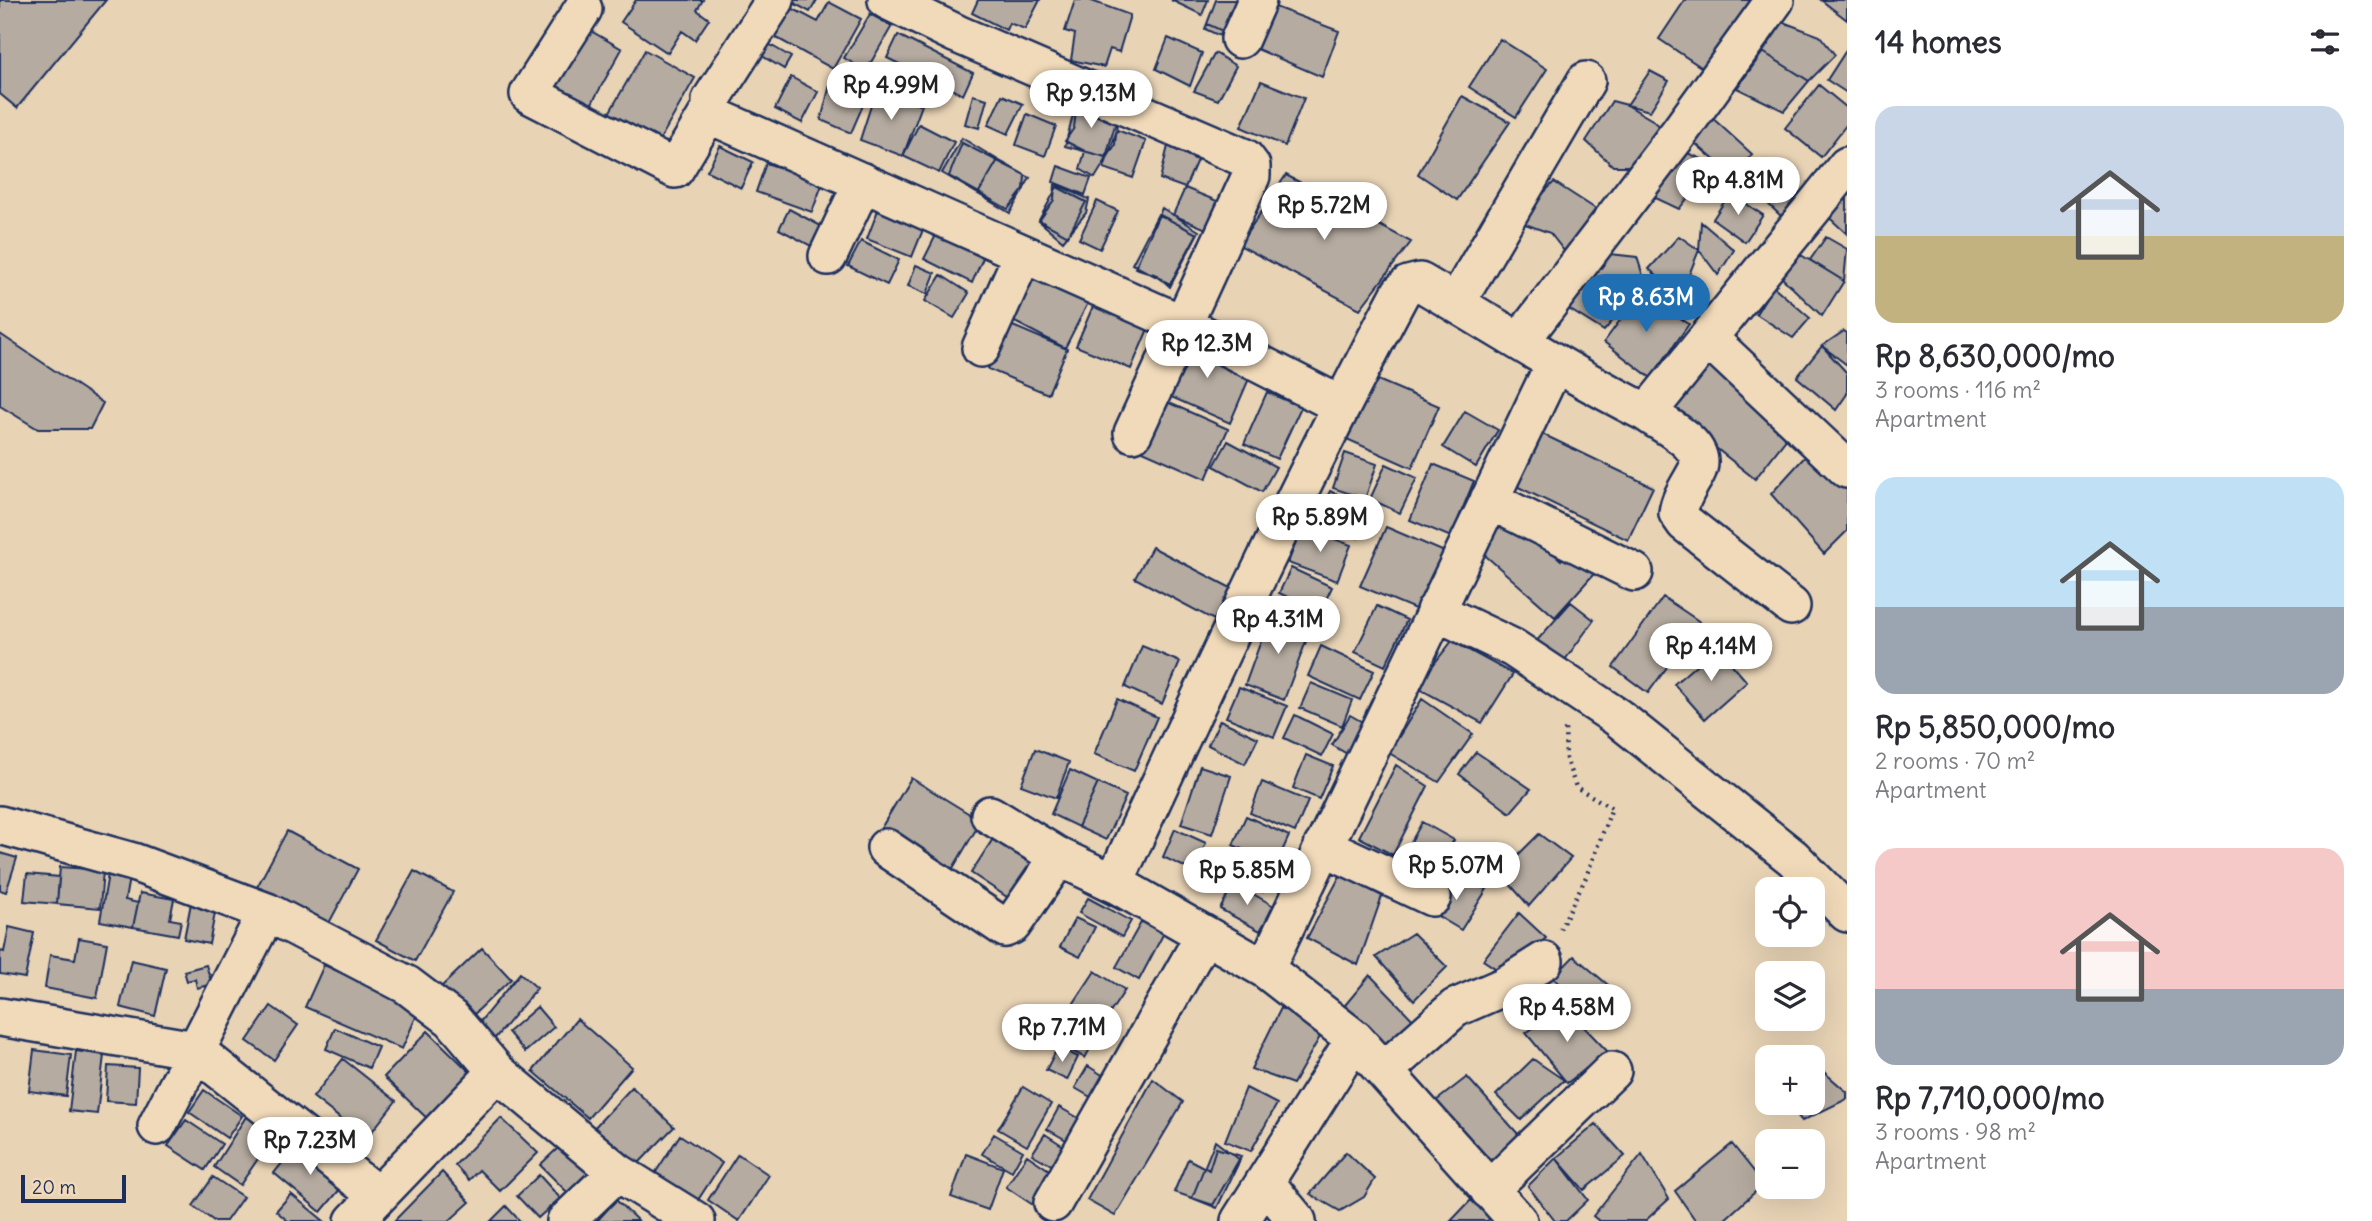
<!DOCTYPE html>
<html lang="en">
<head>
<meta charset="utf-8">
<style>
	body { margin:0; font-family:Delius,sans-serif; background:#f7f7f7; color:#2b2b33; height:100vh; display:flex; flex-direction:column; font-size:26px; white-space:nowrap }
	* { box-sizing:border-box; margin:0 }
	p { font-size:23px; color:#7c7c81 }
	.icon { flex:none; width:38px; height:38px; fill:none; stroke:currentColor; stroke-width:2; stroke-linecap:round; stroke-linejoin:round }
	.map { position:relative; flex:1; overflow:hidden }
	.panel { display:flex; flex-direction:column; background:#fff; width:525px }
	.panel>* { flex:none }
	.controls { position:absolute; left:1755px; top:877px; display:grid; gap:14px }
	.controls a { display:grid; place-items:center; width:70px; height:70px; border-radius:14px; background:#fff; box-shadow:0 7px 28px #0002; font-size:35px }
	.scale { position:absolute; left:21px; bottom:18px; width:105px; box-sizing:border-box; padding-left:7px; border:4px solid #1b2f5e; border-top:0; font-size:19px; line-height:24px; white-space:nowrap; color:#1b2f5e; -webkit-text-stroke:5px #f1dab9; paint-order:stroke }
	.price { position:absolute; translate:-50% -60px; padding:0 16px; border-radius:24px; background:#fff; color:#222; font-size:23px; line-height:46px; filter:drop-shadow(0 2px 4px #0008) }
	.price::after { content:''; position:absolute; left:50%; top:42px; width:21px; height:16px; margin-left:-10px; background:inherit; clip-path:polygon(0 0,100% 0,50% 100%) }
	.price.current { background:#1f6fb2; color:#fff }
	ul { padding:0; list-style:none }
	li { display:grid; align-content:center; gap:14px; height:371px; padding:0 28px }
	li span { display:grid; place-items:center; height:217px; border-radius:21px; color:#555 }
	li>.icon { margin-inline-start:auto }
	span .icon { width:126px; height:126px; fill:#fffc; stroke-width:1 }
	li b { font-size:30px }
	h2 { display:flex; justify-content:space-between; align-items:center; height:84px; padding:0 28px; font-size:30px }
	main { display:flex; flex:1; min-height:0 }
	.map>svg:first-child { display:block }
	.building { fill:#b5aba0; stroke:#1b2f5e; stroke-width:2 }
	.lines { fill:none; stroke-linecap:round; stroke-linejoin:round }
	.minor-casing { stroke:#1b2f5e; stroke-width:42 }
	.path { stroke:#1b2f5e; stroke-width:4.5; stroke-dasharray:2 5; stroke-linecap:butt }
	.minor { stroke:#f1dab9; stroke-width:37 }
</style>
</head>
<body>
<main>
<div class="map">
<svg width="1847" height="1221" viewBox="0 0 1847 1221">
	<rect width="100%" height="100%" fill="#e8d3b5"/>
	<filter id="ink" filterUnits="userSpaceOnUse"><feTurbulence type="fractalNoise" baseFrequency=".0143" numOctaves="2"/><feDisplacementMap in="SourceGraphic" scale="14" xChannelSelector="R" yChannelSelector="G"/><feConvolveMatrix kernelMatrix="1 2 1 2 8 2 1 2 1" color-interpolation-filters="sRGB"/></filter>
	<g filter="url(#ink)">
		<path class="building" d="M 0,0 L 106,0 L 17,108 L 0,94 Z
			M 636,0 L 703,0 L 697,10 L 709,19 L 695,40 L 682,31 L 668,53 L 621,22 Z
			M 788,0 L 817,0 L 810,12 Z
			M 978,0 L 1040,0 L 1025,29 L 1009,23 L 1006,30 L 972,13 Z
			M 1075,0 L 1089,0 L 1130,15 L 1119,52 L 1110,49 L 1104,67 L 1071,60 L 1075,34 L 1065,31 Z
			M 1171,0 L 1208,0 L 1202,15 Z
			M 1216,0 L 1253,0 L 1237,44 L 1205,29 Z
			M 1216,0 L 1250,0 L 1227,33 L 1207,24 Z
			M 1685,0 L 1760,0 L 1710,73 L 1659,39 Z
			M 1821,0 L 1847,0 L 1847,20 Z
			M 1259,1 L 1339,31 L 1322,77 L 1243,43 Z
			M 780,2 L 818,22 L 829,2 L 861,19 L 833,69 L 764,31 Z
			M 870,14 L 892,26 L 866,71 L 844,58 Z
			M 570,19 L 622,49 L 581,123 L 528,94 Z
			M 1783,22 L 1820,36 L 1835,55 L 1809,81 L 1763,52 Z
			M 898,35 L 973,73 L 963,95 L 887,58 Z
			M 1168,38 L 1202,53 L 1190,86 L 1156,69 Z
			M 760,39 L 791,57 L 784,69 L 754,51 Z
			M 1500,39 L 1547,69 L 1516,117 L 1469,87 Z
			M 1847,49 L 1847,93 L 1827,80 Z
			M 645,50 L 695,78 L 658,143 L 608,115 Z
			M 1763,52 L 1809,81 L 1784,111 L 1737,88 Z
			M 1215,53 L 1236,66 L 1218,100 L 1194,91 Z
			M 891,65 L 934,85 L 928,100 L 885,79 Z
			M 1650,71 L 1669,81 L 1650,111 L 1627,105 Z
			M 791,77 L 818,92 L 802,123 L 775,109 Z
			M 832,77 L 867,96 L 851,133 L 821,120 Z
			M 1261,81 L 1304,98 L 1285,146 L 1241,127 Z
			M 1819,85 L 1847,108 L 1847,124 L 1821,157 L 1785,128 Z
			M 877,87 L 922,105 L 903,156 L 860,140 Z
			M 973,95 L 987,99 L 979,128 L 965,124 Z
			M 1002,95 L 1023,104 L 1008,134 L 988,125 Z
			M 1462,96 L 1510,122 L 1457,200 L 1418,174 Z
			M 1612,101 L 1627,105 L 1654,121 L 1672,138 L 1633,166 L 1613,166 L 1586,141 Z
			M 1077,102 L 1118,113 L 1115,145 L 1095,178 L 1080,169 L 1085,151 L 1065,141 L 1074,128 Z
			M 1076,103 L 1118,114 L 1106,157 L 1065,146 Z
			M 1027,114 L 1056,126 L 1045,156 L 1016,145 Z
			M 1709,115 L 1752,154 L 1734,177 L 1689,138 Z
			M 919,124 L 954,142 L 939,173 L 903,156 Z
			M 1117,130 L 1146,141 L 1133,178 L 1104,168 Z
			M 962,138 L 998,160 L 978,194 L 942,173 Z
			M 962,143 L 1025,175 L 1024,189 L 1008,209 L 949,176 Z
			M 720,146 L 753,162 L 741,188 L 707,171 Z
			M 1168,146 L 1197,160 L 1185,188 L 1160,179 Z
			M 1680,150 L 1702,159 L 1710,170 L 1679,209 L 1645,193 Z
			M 998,160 L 1030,178 L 1010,213 L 978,194 Z
			M 1763,161 L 1801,195 L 1782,217 L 1746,183 Z
			M 766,163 L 823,182 L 812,212 L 756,192 Z
			M 1058,166 L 1091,178 L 1085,195 L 1053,182 Z
			M 1286,175 L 1411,242 L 1360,309 L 1239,245 Z
			M 1554,182 L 1602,213 L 1572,261 L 1550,233 L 1517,221 Z
			M 1055,184 L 1089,199 L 1086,213 L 1063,241 L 1039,221 L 1054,200 Z
			M 1847,186 L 1847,234 L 1821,210 Z
			M 1057,187 L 1086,202 L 1068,236 L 1039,220 Z
			M 1185,188 L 1222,203 L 1211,231 L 1173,215 Z
			M 1730,193 L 1763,215 L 1745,242 L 1713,219 Z
			M 883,197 L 929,215 L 912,257 L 867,239 Z
			M 1097,201 L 1118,211 L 1100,249 L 1079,239 Z
			M 1162,208 L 1199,231 L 1170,287 L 1157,275 L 1135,268 Z
			M 789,209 L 821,226 L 811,246 L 779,229 Z
			M 1158,214 L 1197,234 L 1170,284 L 1132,264 Z
			M 1701,222 L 1734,250 L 1718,275 L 1699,250 Z
			M 936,235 L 983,258 L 972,283 L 924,259 Z
			M 1679,236 L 1699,250 L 1680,297 L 1649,269 Z
			M 1826,237 L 1847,249 L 1844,281 L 1810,260 Z
			M 861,241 L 899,260 L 887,285 L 848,266 Z
			M 1610,254 L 1637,257 L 1645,282 L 1604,331 L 1564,306 Z
			M 1801,255 L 1844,281 L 1822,316 L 1781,277 Z
			M 916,265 L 935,273 L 927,294 L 908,286 Z
			M 1038,269 L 1091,297 L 1065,348 L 1011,320 Z
			M 941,275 L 969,293 L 954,318 L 925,301 Z
			M 1773,286 L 1810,318 L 1793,338 L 1756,314 Z
			M 1641,292 L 1689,324 L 1651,378 L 1604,342 Z
			M 1096,299 L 1151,322 L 1131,369 L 1076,346 Z
			M 1008,324 L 1067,349 L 1048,394 L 988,369 Z
			M 1844,331 L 1847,333 L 1847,365 L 1822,346 Z
			M 0,334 L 103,403 L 90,429 L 38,429 L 0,406 Z
			M 1184,336 L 1254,367 L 1230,423 L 1160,392 Z
			M 1822,346 L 1847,373 L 1847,394 L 1836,410 L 1797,377 Z
			M 1714,355 L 1794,429 L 1755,479 L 1668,410 Z
			M 1366,375 L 1439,406 L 1412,468 L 1340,436 Z
			M 1267,392 L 1301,407 L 1277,459 L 1244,444 Z
			M 1158,398 L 1228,429 L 1206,479 L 1136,448 Z
			M 1465,411 L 1498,430 L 1476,467 L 1443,447 Z
			M 1534,430 L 1653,487 L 1628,540 L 1508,482 Z
			M 1228,441 L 1276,467 L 1262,492 L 1214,466 Z
			M 1811,450 L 1847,487 L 1847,531 L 1824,554 L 1771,494 Z
			M 1345,453 L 1377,464 L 1365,499 L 1333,488 Z
			M 1386,464 L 1417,478 L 1400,513 L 1370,499 Z
			M 1433,464 L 1474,481 L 1451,537 L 1410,520 Z
			M 1330,491 L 1372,512 L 1358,538 L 1317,517 Z
			M 1501,507 L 1561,560 L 1576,544 L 1601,566 L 1555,617 L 1470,542 Z
			M 1302,527 L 1351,545 L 1337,581 L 1288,563 Z
			M 1386,527 L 1447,553 L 1422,612 L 1360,586 Z
			M 1152,547 L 1231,588 L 1214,620 L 1135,578 Z
			M 1291,568 L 1332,587 L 1320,612 L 1279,593 Z
			M 1663,597 L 1700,622 L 1648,693 L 1613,667 Z
			M 1571,602 L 1594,620 L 1562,664 L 1533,645 Z
			M 1377,606 L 1407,620 L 1385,666 L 1355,652 Z
			M 1271,613 L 1311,628 L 1284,700 L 1245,685 Z
			M 1452,641 L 1513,674 L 1482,723 L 1416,687 Z
			M 1142,646 L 1180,662 L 1162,704 L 1125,687 Z
			M 1321,646 L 1374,671 L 1360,700 L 1308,676 Z
			M 1717,647 L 1747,682 L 1705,719 L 1674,684 Z
			M 1311,683 L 1352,700 L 1342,726 L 1300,708 Z
			M 1239,687 L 1287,706 L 1274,737 L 1226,717 Z
			M 1117,699 L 1157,717 L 1134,771 L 1094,754 Z
			M 1422,699 L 1473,734 L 1439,782 L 1389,753 Z
			M 1295,715 L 1333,734 L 1322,756 L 1284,738 Z
			M 1350,715 L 1371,727 L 1354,758 L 1332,745 Z
			M 1220,720 L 1258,738 L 1245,764 L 1208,745 Z
			M 1035,749 L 1069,762 L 1056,798 L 1021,785 Z
			M 1476,752 L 1531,789 L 1510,813 L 1459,774 Z
			M 1306,755 L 1333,766 L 1319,799 L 1293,788 Z
			M 1396,765 L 1428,786 L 1393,855 L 1359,837 Z
			M 1200,766 L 1231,776 L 1212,834 L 1181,824 Z
			M 1070,770 L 1098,783 L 1078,827 L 1051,814 Z
			M 911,778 L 981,821 L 950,873 L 880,830 Z
			M 1262,782 L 1308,801 L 1295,832 L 1250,813 Z
			M 1098,783 L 1126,796 L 1106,840 L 1078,827 Z
			M 1246,816 L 1289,836 L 1276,865 L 1233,845 Z
			M 1422,822 L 1454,840 L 1431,875 L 1401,860 Z
			M 1175,829 L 1206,843 L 1193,871 L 1163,857 Z
			M 287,831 L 358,869 L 328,925 L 257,887 Z
			M 998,831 L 1049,865 L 1022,907 L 971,873 Z
			M 1539,834 L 1571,858 L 1529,906 L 1500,873 Z
			M 1240,852 L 1274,868 L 1263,892 L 1228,876 Z
			M 0,853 L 17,858 L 6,892 L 0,890 Z
			M 60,867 L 103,870 L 100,908 L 57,904 Z
			M 109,868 L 130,872 L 125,900 L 138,903 L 133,927 L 100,921 Z
			M 414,871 L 453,892 L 415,961 L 376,940 Z
			M 27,874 L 59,877 L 57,904 L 24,901 Z
			M 1341,874 L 1382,896 L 1358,965 L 1307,938 Z
			M 1446,877 L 1487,889 L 1461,930 L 1426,909 Z
			M 1090,881 L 1124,900 L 1119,910 L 1084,892 Z
			M 1234,883 L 1274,906 L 1260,931 L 1220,909 Z
			M 140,893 L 174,899 L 170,919 L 181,921 L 178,935 L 133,927 Z
			M 1088,898 L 1131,921 L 1122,937 L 1079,913 Z
			M 191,903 L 216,908 L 209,944 L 184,939 Z
			M 1519,913 L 1546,938 L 1504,974 L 1483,960 Z
			M 1144,917 L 1166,929 L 1139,980 L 1116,967 Z
			M 1075,918 L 1095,927 L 1080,957 L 1060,947 Z
			M 9,927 L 34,933 L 25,978 L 0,974 L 0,951 L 4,952 Z
			M 1413,933 L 1447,967 L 1414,1000 L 1376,957 Z
			M 79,938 L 107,943 L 97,998 L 45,988 L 50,955 L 75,959 Z
			M 482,948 L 511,979 L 470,1018 L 441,987 Z
			M 1574,956 L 1614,990 L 1584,1005 L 1553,978 Z
			M 131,960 L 166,968 L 155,1016 L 120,1007 Z
			M 206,965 L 212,984 L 197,988 L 195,979 L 187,981 L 184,971 Z
			M 324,965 L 420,1008 L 402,1049 L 305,1007 Z
			M 1095,971 L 1125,990 L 1096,1034 L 1066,1015 Z
			M 520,973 L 537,988 L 491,1043 L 474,1029 Z
			M 1370,975 L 1418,1025 L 1385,1057 L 1341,1010 Z
			M 271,1006 L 298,1025 L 274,1060 L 247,1041 Z
			M 1564,1006 L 1608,1052 L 1567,1083 L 1526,1033 Z
			M 537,1007 L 554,1027 L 525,1052 L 508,1032 Z
			M 1281,1008 L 1325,1028 L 1293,1084 L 1251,1069 Z
			M 577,1019 L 632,1067 L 588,1118 L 533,1071 Z
			M 1075,1026 L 1096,1038 L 1085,1058 L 1063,1046 Z
			M 335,1028 L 378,1047 L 369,1068 L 326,1049 Z
			M 428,1031 L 478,1080 L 434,1125 L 384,1077 Z
			M 1058,1047 L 1078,1057 L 1067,1080 L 1046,1070 Z
			M 34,1050 L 71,1055 L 66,1096 L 29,1091 Z
			M 76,1051 L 104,1055 L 97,1114 L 69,1111 Z
			M 343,1059 L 396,1101 L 366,1139 L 313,1097 Z
			M 1533,1059 L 1564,1080 L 1521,1120 L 1496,1095 Z
			M 108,1066 L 138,1068 L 136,1103 L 106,1101 Z
			M 1088,1066 L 1107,1078 L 1094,1099 L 1075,1088 Z
			M 1817,1066 L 1847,1092 L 1847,1099 L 1802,1121 L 1786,1102 L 1813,1102 L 1813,1070 Z
			M 1467,1077 L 1519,1135 L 1492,1162 L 1436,1101 Z
			M 1153,1079 L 1183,1102 L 1115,1216 L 1087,1200 Z
			M 632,1087 L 674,1127 L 633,1169 L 592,1130 Z
			M 1023,1087 L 1051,1104 L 1027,1146 L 998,1129 Z
			M 1246,1088 L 1277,1104 L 1251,1151 L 1225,1141 Z
			M 204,1090 L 242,1116 L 227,1138 L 189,1112 Z
			M 1059,1107 L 1080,1119 L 1068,1141 L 1047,1129 Z
			M 249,1112 L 277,1131 L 240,1185 L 214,1167 Z
			M 501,1118 L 538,1153 L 500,1191 L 479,1170 L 469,1180 L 455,1165 Z
			M 186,1120 L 222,1144 L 205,1170 L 168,1146 Z
			M 1596,1124 L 1625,1156 L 1584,1190 L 1556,1158 Z
			M 994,1134 L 1023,1151 L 1012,1171 L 982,1154 Z
			M 1045,1134 L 1065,1147 L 1053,1166 L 1032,1154 Z
			M 680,1135 L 722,1163 L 694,1206 L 652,1178 Z
			M 1215,1141 L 1240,1160 L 1217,1208 L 1192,1198 Z
			M 299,1142 L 346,1182 L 321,1212 L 274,1173 Z
			M 1732,1144 L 1764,1184 L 1723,1221 L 1696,1221 L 1675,1191 Z
			M 561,1145 L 595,1178 L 574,1199 L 540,1165 Z
			M 1216,1148 L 1241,1156 L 1213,1205 L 1174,1192 L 1188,1159 L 1209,1170 Z
			M 1346,1152 L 1375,1179 L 1364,1197 L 1340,1211 L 1310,1194 Z
			M 738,1154 L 769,1175 L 739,1221 L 708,1200 Z
			M 966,1154 L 1003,1168 L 988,1210 L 951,1197 Z
			M 1642,1154 L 1669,1199 L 1645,1221 L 1599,1221 L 1593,1216 Z
			M 1027,1155 L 1055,1174 L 1033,1205 L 1006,1187 Z
			M 1556,1158 L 1588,1200 L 1566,1221 L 1555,1221 L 1528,1186 Z
			M 442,1172 L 470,1202 L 449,1221 L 394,1221 Z
			M 539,1175 L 560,1198 L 538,1218 L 517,1196 Z
			M 213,1177 L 243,1197 L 226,1221 L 214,1221 L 193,1206 Z
			M 291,1194 L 324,1221 L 288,1221 L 276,1211 Z
			M 616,1200 L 638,1221 L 597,1221 Z
			M 1471,1200 L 1491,1218 L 1487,1221 L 1451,1221 Z
			M 506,1206 L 520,1221 L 491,1221 Z"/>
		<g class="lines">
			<defs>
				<path id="minor" d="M 775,0 L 711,100 L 711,109 L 715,117 L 1182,324 L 1340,405
					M 887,0 L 957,34 L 1245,158 L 1251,166 L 1251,176 L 1133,433
					M 583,9 L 529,94 L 675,169 L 711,109
					M 1240,39 L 1257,0
					M 828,256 L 863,182
					M 1456,303 L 1586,81
					M 1708,338 L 1847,469
					M 1521,340 L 1678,134 L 1775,0
					M 981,348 L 1023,254
					M 1647,413 C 1666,427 1711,446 1696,473 C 1689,486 1680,498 1678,513 L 1685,523 L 1791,606
					M 1489,500 L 1634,572
					M 1435,611 L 1513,648 L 1617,717 L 1793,858 L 1847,913
					M 990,815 L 1059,857 L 1114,883 L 1265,969 L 1355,1039 L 1518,1221
					M 0,825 L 133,862 L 267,912 L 407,985 L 452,1019 L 497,1072 L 617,1172 L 696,1221
					M 1323,846 L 1432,897
					M 886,848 L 1005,928 L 1012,925 L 1059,857
					M 1114,883 C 1206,684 1298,485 1401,292 L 1408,285 L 1420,282 C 1495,326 1569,374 1647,413 L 1847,166
					M 1265,969 L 1555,363
					M 0,1017 L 195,1050 L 378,1196
					M 1385,1070 L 1455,1008 L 1503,987 L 1544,961
					M 157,1126 L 267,912
					M 1265,1182 L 1297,1221
					M 1489,1190 L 1612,1071
					M 1053,1203 L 1204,936
					M 354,1221 L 497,1072
					M 566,1221 L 617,1172
					M 1240,1221 L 1355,1039"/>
			</defs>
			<use href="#minor" class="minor-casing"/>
			<path class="path" d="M 1560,929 L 1586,877 L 1612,808 L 1576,787 L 1566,759 L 1565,726"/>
			<use href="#minor" class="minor"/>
		</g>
	</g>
</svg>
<div class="controls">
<a><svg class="icon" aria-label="locate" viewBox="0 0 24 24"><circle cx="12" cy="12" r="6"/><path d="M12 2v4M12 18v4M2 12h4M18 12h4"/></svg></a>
<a><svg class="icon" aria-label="layers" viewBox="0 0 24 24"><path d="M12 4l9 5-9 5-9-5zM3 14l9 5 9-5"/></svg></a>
<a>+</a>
<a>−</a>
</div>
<div class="scale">20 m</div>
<b class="price" style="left:891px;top:122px">Rp 4.99M</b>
<b class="price" style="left:1091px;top:130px">Rp 9.13M</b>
<b class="price" style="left:1738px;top:217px">Rp 4.81M</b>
<b class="price" style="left:1324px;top:242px">Rp 5.72M</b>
<b class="price current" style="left:1646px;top:334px">Rp 8.63M</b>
<b class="price" style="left:1207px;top:380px">Rp 12.3M</b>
<b class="price" style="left:1320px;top:554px">Rp 5.89M</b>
<b class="price" style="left:1278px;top:656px">Rp 4.31M</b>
<b class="price" style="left:1711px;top:683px">Rp 4.14M</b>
<b class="price" style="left:1456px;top:902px">Rp 5.07M</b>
<b class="price" style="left:1247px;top:907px">Rp 5.85M</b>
<b class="price" style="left:1567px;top:1044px">Rp 4.58M</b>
<b class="price" style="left:1062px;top:1064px">Rp 7.71M</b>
<b class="price" style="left:310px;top:1177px">Rp 7.23M</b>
</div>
<section class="panel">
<h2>14 homes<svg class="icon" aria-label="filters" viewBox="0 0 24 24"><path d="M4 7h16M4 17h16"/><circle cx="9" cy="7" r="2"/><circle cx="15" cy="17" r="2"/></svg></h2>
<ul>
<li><span style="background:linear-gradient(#c9d6e8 60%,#c2b280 0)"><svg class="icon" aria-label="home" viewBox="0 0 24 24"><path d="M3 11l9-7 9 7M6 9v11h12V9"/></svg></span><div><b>Rp 8,630,000/mo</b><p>3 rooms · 116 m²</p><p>Apartment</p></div></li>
<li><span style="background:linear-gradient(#bfe0f5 60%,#9aa5b1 0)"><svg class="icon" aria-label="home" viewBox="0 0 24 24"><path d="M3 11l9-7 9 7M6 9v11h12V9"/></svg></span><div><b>Rp 5,850,000/mo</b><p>2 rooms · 70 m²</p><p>Apartment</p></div></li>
<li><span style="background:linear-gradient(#f6c9c9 65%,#9aa5b1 0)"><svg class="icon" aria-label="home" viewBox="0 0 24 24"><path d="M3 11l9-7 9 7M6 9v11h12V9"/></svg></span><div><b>Rp 7,710,000/mo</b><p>3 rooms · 98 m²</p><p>Apartment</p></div></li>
</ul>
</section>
</main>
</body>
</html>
